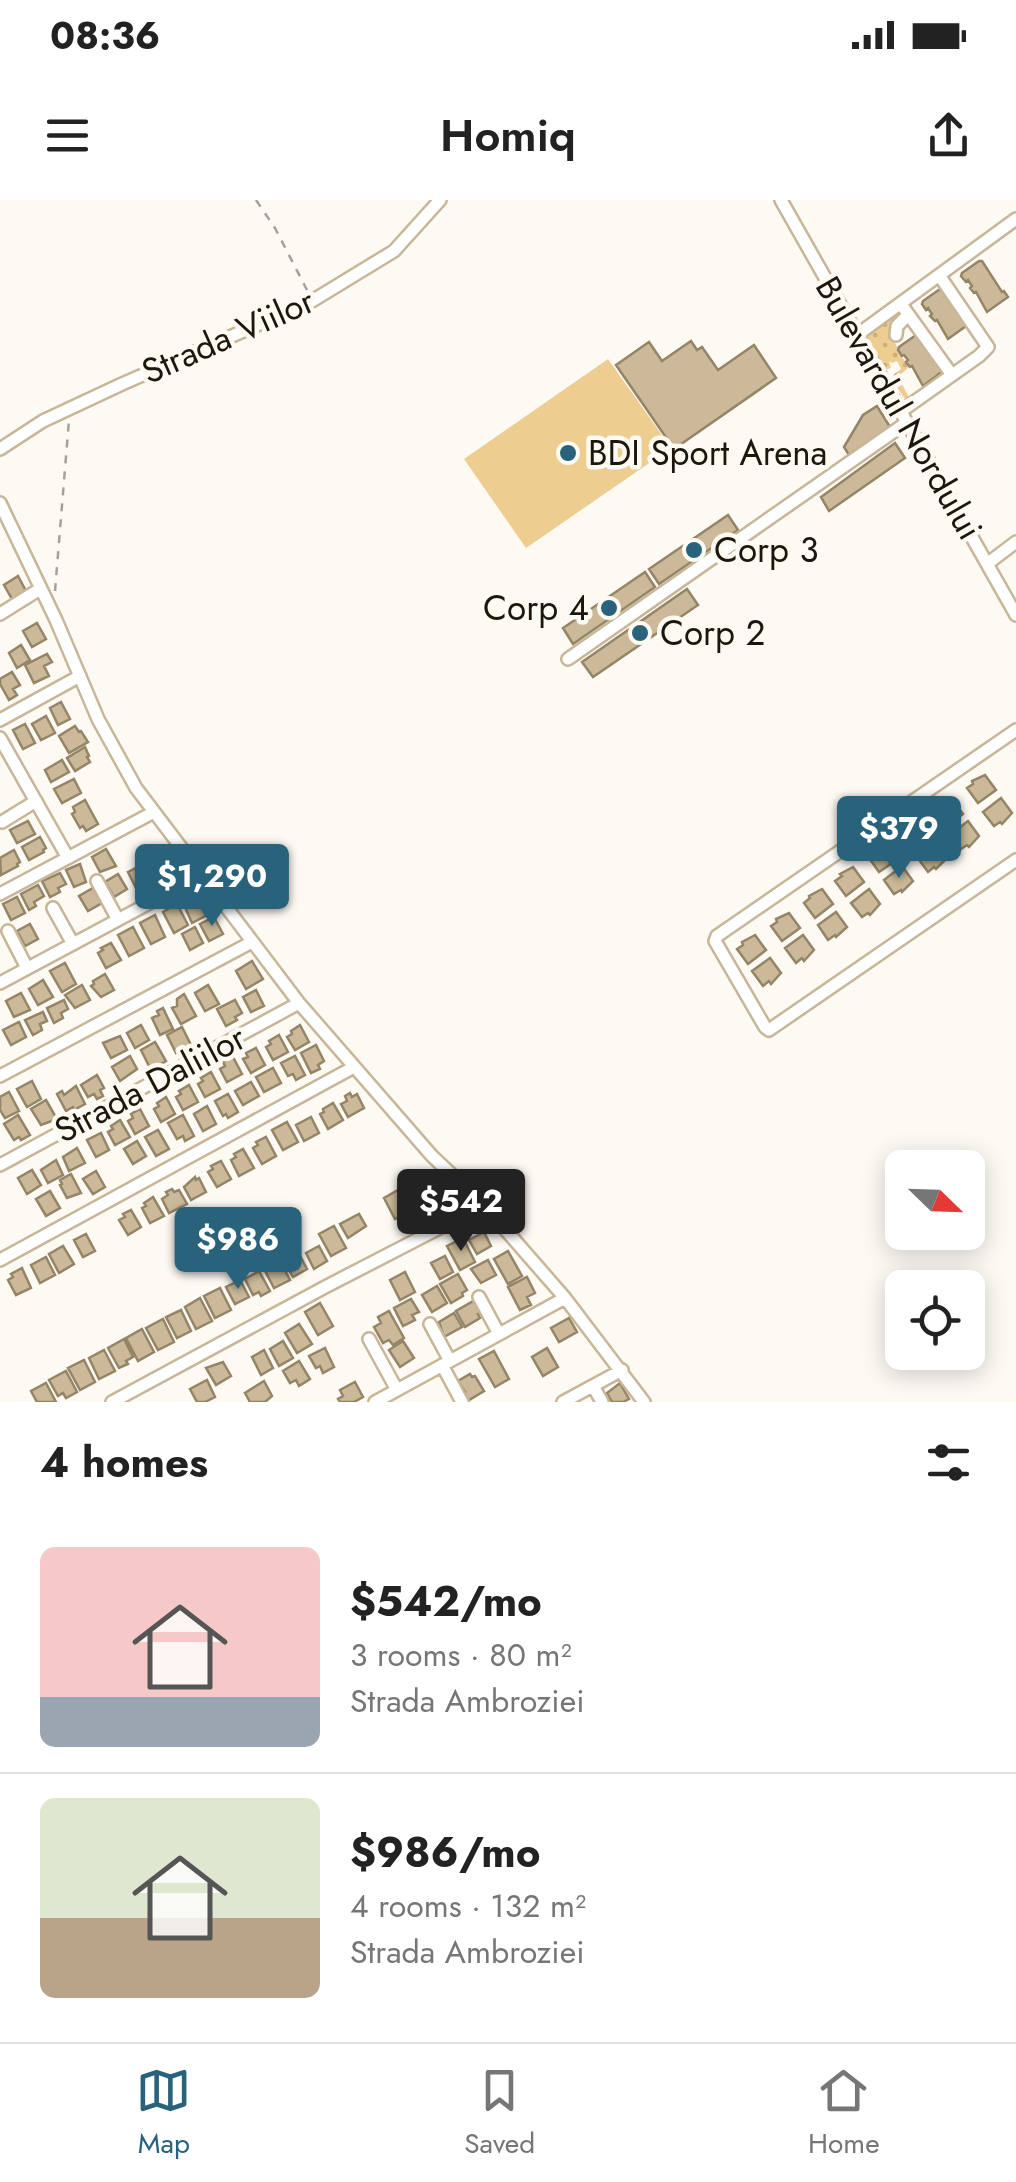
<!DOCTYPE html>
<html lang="en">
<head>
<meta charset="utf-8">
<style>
	body { margin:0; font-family:Jost,sans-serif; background:#f2f2f2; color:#222; height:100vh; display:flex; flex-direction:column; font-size:38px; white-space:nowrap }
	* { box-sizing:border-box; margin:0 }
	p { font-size:32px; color:#767676 }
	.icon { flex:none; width:55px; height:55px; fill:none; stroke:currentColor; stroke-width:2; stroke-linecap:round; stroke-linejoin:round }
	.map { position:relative; height:1202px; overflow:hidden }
	.drawer { display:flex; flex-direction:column; background:#fff; flex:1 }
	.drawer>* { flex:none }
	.needle { width:65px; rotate:113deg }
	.buttons { position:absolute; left:885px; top:950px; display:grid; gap:20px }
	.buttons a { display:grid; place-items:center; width:100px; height:100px; border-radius:15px; background:#fff; box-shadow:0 5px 25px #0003; font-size:50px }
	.price { position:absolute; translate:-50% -85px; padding:0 22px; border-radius:10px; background:#28637b; color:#fff; font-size:32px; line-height:65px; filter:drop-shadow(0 2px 5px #0008) }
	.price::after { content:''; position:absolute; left:50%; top:60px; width:30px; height:22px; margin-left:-15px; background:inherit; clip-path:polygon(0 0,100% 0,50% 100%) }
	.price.current { background:#222; color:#fff }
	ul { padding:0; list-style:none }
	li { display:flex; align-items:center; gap:30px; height:250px; padding:0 40px }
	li+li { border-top:2px solid #e0e0e0 }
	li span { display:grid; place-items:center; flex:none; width:280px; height:200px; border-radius:15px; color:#555 }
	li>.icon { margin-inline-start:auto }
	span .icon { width:120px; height:120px; fill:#fffc; stroke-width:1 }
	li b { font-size:42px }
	h2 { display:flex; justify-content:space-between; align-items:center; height:120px; padding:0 40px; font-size:42px }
	.status { display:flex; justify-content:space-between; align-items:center; height:70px; padding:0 50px; background:#fff; direction:ltr }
	.status svg { height:28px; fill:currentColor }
	header { display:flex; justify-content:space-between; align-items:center; height:130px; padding:0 40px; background:#fff; font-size:45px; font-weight:600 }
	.dock { display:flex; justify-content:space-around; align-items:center; height:140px; border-top:2px solid #e0e0e0; background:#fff; font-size:28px; color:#767676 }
	.dock a { display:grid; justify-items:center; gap:5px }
	.dock .current { color:#28637b }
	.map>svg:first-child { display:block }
	.grass { fill:url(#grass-dots) }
	.green { fill:#eecd91 }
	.building { fill:#cbb99a; stroke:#958567; stroke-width:2.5 }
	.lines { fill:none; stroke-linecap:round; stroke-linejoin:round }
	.minor-casing { stroke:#c8b698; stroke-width:16 }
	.path { stroke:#a6a198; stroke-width:2.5; stroke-dasharray:8 8; stroke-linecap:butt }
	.minor { stroke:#fff; stroke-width:11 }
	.poi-dot { fill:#28637b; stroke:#fdf9f3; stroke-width:4 }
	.labels { text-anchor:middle; stroke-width:9; stroke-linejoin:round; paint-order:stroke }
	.street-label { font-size:35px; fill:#1d170b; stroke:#fdf9f3 }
	.poi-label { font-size:35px; fill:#1d170b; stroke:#fdf9f3; text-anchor:start }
</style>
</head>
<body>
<div class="status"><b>08:36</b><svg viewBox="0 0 49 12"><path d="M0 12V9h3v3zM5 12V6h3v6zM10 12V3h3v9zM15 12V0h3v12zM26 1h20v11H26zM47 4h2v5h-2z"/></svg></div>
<header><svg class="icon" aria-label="menu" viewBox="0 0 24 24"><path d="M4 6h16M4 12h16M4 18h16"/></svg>Homiq<svg class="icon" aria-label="share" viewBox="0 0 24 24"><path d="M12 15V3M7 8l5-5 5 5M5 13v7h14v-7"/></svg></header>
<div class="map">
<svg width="1016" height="1202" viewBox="0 0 1016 1202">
	<defs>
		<pattern id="grass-dots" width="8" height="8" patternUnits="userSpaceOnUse" patternTransform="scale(2.5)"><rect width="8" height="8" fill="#eecd91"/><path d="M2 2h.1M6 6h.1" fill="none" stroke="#ccaf7c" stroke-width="1.8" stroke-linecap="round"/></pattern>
	</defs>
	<rect width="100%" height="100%" fill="#fdf9f3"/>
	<path class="grass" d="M 897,109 L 900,114 L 892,126 L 890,135 L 898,148 L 897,150 L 909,167 L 898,177 L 909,197 L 905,199 L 893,182 L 894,174 L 901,169 L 897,161 L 892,163 L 889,161 L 891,168 L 884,170 L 864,133 L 869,128 L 876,129 Z"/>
	<path class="green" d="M 608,159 L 671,248 L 526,348 L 464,259 Z"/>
	<path class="building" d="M 979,61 L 982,61 L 1002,92 L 1004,91 L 1008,97 L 987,112 L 976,92 L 974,93 L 970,88 L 972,86 L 968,80 L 966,82 L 961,76 L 962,73 Z
		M 940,89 L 947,95 L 945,96 L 955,106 L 953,107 L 963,120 L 965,119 L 969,124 L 948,139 L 937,120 L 935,121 L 930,116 L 932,114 L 928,108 L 926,110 L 922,104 L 923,101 Z
		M 916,135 L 919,135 L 938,166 L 940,165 L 944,170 L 923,186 L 912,166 L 910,167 L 906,162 L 908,160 L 904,155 L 902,156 L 898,150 L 899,147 Z
		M 691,141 L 697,150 L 702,147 L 718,170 L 754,145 L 776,178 L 674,249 L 616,165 L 649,142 L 662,161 Z
		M 877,206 L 890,227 L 849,255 L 844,247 L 863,215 Z
		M 895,243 L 905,258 L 829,311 L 821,297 Z
		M 728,315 L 738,330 L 659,384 L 649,369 Z
		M 645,372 L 655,387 L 573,444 L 563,428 Z
		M 18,376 L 26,391 L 12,399 L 4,385 Z
		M 687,389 L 698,405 L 593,477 L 582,462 Z
		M 37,423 L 46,439 L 32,447 L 23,431 Z
		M 21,445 L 30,460 L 17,468 L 9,453 Z
		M 47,454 L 52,462 L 44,466 L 49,476 L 34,483 L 25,465 Z
		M 12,472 L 20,485 L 13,489 L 17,495 L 9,500 L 0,484 L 0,479 Z
		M 61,502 L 70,519 L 58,525 L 50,508 Z
		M 46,516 L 55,533 L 41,540 L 32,524 Z
		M 25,524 L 35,543 L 23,549 L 13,530 Z
		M 75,526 L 79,532 L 81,531 L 88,542 L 69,553 L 59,536 Z
		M 85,547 L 89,556 L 87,557 L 90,562 L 75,571 L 67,558 Z
		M 62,560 L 69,572 L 51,582 L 45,570 Z
		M 985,575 L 996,590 L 978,603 L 967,588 L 973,584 L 972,581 Z
		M 74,579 L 81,593 L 62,603 L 54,589 Z
		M 1001,598 L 1012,613 L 1002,624 L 1000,622 L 994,626 L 983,612 Z
		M 952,599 L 963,614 L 945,627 L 934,613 L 940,608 L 939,606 Z
		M 85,600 L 98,624 L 86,631 L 83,626 L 80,628 L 72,614 L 75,612 L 73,607 Z
		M 28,621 L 35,634 L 17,643 L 10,630 Z
		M 968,621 L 979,636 L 969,647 L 967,645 L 961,649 L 950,635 Z
		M 920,622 L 931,636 L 912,650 L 902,635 L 908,630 L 906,628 Z
		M 40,637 L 46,648 L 43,650 L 44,652 L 29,660 L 22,647 Z
		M 887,644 L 898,659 L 879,672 L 869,658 L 875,653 L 873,651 Z
		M 935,644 L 946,659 L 936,669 L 934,667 L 928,672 L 917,657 Z
		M 106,649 L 116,666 L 100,672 L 92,657 Z
		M 14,650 L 20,662 L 17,664 L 18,666 L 1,675 L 0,658 Z
		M 164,658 L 172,675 L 157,683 L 148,667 Z
		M 80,664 L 86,682 L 74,687 L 66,670 Z
		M 142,665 L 151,682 L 137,690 L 128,672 Z
		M 902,666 L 913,681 L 902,692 L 901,690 L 894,694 L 884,680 Z
		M 853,667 L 864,682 L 846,696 L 835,681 L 842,676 L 840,674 Z
		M 60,673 L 66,684 L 58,688 L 60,692 L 50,697 L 42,681 Z
		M 118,674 L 127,689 L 114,697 L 105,682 Z
		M 38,685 L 44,696 L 34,702 L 36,706 L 29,710 L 21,694 Z
		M 93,688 L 102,703 L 88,711 L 79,696 Z
		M 822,689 L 833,704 L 815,718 L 804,703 L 810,698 L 809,696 Z
		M 869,689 L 880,704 L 870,715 L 868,713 L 862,717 L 851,703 Z
		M 202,696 L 211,713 L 192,723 L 184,705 Z
		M 17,697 L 25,713 L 11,720 L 3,704 Z
		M 177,704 L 188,725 L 174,733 L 163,712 Z
		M 836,712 L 847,727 L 836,737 L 835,735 L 828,740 L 818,725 Z
		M 789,713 L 800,728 L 782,741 L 771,726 L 777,722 L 776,719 Z
		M 155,715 L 165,737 L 151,744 L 140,723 Z
		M 214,717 L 223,734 L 209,741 L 200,724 Z
		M 30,724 L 38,739 L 25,746 L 17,731 Z
		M 133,727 L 144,748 L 129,756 L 118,735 Z
		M 195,727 L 203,743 L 190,750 L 182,734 Z
		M 755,735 L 766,750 L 748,764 L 737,749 L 743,745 L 742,742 Z
		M 803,735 L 814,750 L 804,761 L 802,758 L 796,763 L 785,748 Z
		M 111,743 L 121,760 L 106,768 L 98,753 L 103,750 L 101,748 Z
		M 770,758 L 781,773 L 771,784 L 769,781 L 763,786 L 752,771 Z
		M 252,761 L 263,779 L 246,789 L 236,771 Z
		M 65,763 L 76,784 L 62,792 L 50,771 Z
		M 105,774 L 114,790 L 101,797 L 91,786 L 94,784 L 93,781 Z
		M 43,780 L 53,797 L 38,805 L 29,789 Z
		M 82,785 L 90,800 L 75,808 L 65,795 Z
		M 208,785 L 219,804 L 205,811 L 195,793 Z
		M 256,790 L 264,806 L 251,812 L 243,797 Z
		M 21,793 L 30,810 L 14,817 L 6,801 Z
		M 184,794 L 196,816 L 181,824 L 172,808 L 177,806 L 177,799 Z
		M 64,800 L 68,809 L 61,813 L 63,818 L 54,823 L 47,808 Z
		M 235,800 L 242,813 L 235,817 L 237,820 L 226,826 L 217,809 Z
		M 163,808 L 173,829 L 160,835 L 152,818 L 159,815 L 157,811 Z
		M 43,812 L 47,821 L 40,824 L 42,830 L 33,835 L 25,820 Z
		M 19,822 L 26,837 L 11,845 L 3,830 Z
		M 141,825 L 149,840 L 135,848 L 127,833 Z
		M 300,825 L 309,842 L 295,850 L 287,837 L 292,834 L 291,831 Z
		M 182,827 L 191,845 L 176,853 L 167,835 Z
		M 279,835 L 288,852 L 273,860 L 266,847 L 271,844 L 269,841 Z
		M 120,836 L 127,850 L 111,858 L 103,843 Z
		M 155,842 L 166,861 L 151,870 L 141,850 Z
		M 316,845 L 324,861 L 318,865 L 320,869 L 311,873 L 301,853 Z
		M 256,848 L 265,865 L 251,873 L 243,859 L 248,857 L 246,853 Z
		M 130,856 L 137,869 L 120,881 L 112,867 Z
		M 295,856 L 305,875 L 296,880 L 293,874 L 288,876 L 281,863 Z
		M 233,857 L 242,874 L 227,882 L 220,869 L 225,866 L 223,862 Z
		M 273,868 L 281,883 L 264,892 L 256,877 Z
		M 211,872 L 220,889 L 205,897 L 198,884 L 203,881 L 201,878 Z
		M 97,875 L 104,888 L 100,890 L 103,896 L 97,899 L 94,894 L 88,897 L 81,885 Z
		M 32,881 L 41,899 L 27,907 L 17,889 Z
		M 251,882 L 259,896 L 243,905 L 235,891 Z
		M 189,885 L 198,902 L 183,910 L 176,897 L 181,894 L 179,891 Z
		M 76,886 L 85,904 L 74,910 L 73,907 L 66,911 L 57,894 L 62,891 L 64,895 Z
		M 9,892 L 19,911 L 5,918 L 0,910 L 0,897 Z
		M 350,893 L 352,897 L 357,894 L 364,908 L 348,917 L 341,904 L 347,901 L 345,896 Z
		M 228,894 L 238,912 L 228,918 L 226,914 L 223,916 L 215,901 Z
		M 166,897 L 175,914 L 161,922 L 154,909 L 159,906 L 157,903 Z
		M 46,900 L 57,919 L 41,925 L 31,909 Z
		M 333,903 L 343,920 L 328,929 L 320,914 L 324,912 L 323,909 Z
		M 207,906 L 216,924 L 203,931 L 194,914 Z
		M 140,909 L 149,926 L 135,934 L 128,921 L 133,918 L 131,914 Z
		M 18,915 L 30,935 L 21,940 L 19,937 L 14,940 L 4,924 Z
		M 183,915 L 194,936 L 185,941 L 183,936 L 177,939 L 168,923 Z
		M 311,917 L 319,933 L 304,941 L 296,925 Z
		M 120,920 L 130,937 L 115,945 L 108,932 L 113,929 L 111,926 Z
		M 287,922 L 298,942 L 283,950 L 272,930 Z
		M 158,930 L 169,949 L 156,956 L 145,937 Z
		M 101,933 L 109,950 L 96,957 L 87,940 Z
		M 266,937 L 276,956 L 262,964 L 253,948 L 258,945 L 256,942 Z
		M 137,941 L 146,956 L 133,964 L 124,949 Z
		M 77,948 L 85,963 L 69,971 L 63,957 Z
		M 243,949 L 254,968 L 239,976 L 231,960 L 236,957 L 234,954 Z
		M 56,960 L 63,975 L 48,983 L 41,970 Z
		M 221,961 L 231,979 L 217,987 L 208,972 L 213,969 L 211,966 Z
		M 32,970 L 41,985 L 27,994 L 18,978 Z
		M 96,971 L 105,987 L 93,994 L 83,979 Z
		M 71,974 L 81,993 L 67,998 L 60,985 L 62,984 L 60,980 Z
		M 195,977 L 196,980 L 199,978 L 206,992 L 191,1000 L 184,987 Z
		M 405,986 L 410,997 L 401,1002 L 407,1013 L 395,1019 L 384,998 Z
		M 172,989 L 174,992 L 179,990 L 187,1004 L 169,1013 L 162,999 L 168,995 L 166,992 Z
		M 50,991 L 60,1008 L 46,1016 L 36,999 Z
		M 153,997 L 164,1016 L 150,1023 L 142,1008 L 146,1006 L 144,1003 Z
		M 131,1010 L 141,1027 L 128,1035 L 119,1020 L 125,1017 L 123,1014 Z
		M 359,1014 L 366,1026 L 348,1038 L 340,1024 Z
		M 334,1026 L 346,1048 L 331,1056 L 319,1034 Z
		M 484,1032 L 491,1046 L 477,1054 L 469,1040 Z
		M 86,1034 L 95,1051 L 83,1057 L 74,1040 Z
		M 463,1038 L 475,1062 L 460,1070 L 447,1046 Z
		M 63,1046 L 74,1064 L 59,1073 L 49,1054 Z
		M 319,1046 L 327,1061 L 314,1069 L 306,1053 Z
		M 296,1048 L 307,1069 L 293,1077 L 281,1056 Z
		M 508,1051 L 522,1076 L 508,1084 L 494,1059 Z
		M 445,1056 L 453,1072 L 440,1079 L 431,1063 Z
		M 46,1057 L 55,1075 L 40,1083 L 31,1065 Z
		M 278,1057 L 290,1080 L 274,1088 L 262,1065 Z
		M 488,1060 L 496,1075 L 481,1083 L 471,1069 Z
		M 22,1068 L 31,1088 L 16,1095 L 8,1080 L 13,1077 L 11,1074 Z
		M 259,1071 L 270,1091 L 261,1096 L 259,1092 L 253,1095 L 245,1079 Z
		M 405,1072 L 415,1092 L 400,1100 L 390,1080 Z
		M 458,1074 L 467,1090 L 462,1093 L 463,1096 L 451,1103 L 440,1084 Z
		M 527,1077 L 535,1093 L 527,1097 L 531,1105 L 520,1110 L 508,1087 Z
		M 240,1080 L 249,1097 L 235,1104 L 226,1087 Z
		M 437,1086 L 447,1103 L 432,1112 L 422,1095 Z
		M 220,1088 L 231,1110 L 215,1118 L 204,1096 Z
		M 200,1098 L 212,1121 L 196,1129 L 185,1107 Z
		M 411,1099 L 419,1112 L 412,1115 L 415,1120 L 403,1126 L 394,1108 Z
		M 475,1100 L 482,1112 L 478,1114 L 480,1118 L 465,1127 L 456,1111 Z
		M 320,1103 L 333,1126 L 318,1135 L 305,1112 Z
		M 181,1110 L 191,1131 L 177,1138 L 166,1117 Z
		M 389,1111 L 404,1138 L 393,1145 L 389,1140 L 383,1143 L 374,1127 L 381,1123 L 378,1117 Z
		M 454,1113 L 462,1127 L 444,1137 L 439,1122 Z
		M 569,1118 L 577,1132 L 559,1142 L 551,1128 Z
		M 163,1119 L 174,1142 L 158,1150 L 146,1128 Z
		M 299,1124 L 312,1144 L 297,1153 L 285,1133 Z
		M 142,1129 L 154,1152 L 138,1161 L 126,1138 Z
		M 124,1139 L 133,1157 L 126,1161 L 128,1164 L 119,1168 L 108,1148 Z
		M 283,1141 L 293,1158 L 279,1166 L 270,1149 Z
		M 403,1141 L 414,1158 L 400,1167 L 389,1150 Z
		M 325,1148 L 334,1167 L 323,1173 L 320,1166 L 316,1168 L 309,1156 Z
		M 547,1148 L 558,1167 L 543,1176 L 532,1157 Z
		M 104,1150 L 115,1171 L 99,1179 L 89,1158 Z
		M 264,1150 L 273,1168 L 261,1175 L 252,1157 Z
		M 494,1151 L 509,1179 L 495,1187 L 479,1159 Z
		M 84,1160 L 95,1182 L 80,1190 L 68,1168 Z
		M 299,1161 L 310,1179 L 299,1186 L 296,1180 L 290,1183 L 283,1171 Z
		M 223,1162 L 231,1176 L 216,1185 L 206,1168 Z
		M 66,1171 L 77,1192 L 66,1198 L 63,1193 L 58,1196 L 49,1180 Z
		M 470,1174 L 472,1177 L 475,1176 L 484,1191 L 466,1202 L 462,1194 L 465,1192 L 458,1181 Z
		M 207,1180 L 215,1197 L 205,1202 L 197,1202 L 190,1189 Z
		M 264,1181 L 272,1196 L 265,1202 L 250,1202 L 245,1193 Z
		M 355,1182 L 363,1197 L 354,1202 L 340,1202 L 338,1199 L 343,1196 L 340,1190 Z
		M 46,1183 L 56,1202 L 37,1202 L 31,1191 Z
		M 620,1183 L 629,1199 L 623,1202 L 612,1202 L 607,1193 Z"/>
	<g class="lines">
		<defs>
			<path id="minor" d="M 781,0 L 1016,415
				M 903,107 L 952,175
				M 857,135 L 1016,19
				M 896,135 L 897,126 L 908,115
				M 900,212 L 979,156 L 988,147 L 941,78
				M 0,249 L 43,221 L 122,184 L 312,101 L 394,51 L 440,0
				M 0,303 L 56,420 L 98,519 L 136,588 L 299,803 L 432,956 L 484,1005 L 565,1098 L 644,1202
				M 987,364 L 1016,342
				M 0,414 L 40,389
				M 568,459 L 906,223
				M 0,520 L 80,476
				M 1016,530 L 717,736 L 715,741 L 765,827 L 769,830 L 1016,660
				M 0,538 L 68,658
				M 2,622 L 36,601
				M 97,681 L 118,720
				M 0,694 L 154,612
				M 53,708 L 73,744
				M 8,731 L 27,768
				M 0,783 L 200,676
				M 0,876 L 252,742
				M 0,965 L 299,803
				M 0,1060 L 354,867
				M 479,1097 L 499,1134
				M 430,1124 L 450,1161
				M 369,1139 L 397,1190
				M 442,1165 L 462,1202
				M 593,1186 L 602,1202
				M 112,1202 L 327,1086 L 484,1005
				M 375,1202 L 565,1098
				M 563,1202 L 622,1170"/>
		</defs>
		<use href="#minor" class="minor-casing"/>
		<path class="path" d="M 256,0 L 275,28 L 307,90
			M 55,391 L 69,220"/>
		<use href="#minor" class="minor"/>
	</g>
	<g class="poi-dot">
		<circle cx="568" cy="253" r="10"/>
		<circle cx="694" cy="350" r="10"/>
		<circle cx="609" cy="408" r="10"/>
		<circle cx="640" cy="433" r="10"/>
	</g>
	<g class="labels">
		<g class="street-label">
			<text transform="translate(228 136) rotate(-24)" y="12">Strada Viilor</text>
			<text transform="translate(899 208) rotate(60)" y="12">Bulevardul Nordului</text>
			<text transform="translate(150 884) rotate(-28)" y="12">Strada Daliilor</text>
		</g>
		<g class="poi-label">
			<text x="588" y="265">BDI Sport Arena</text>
			<text x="714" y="362">Corp 3</text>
			<text x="589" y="420" text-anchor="end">Corp 4</text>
			<text x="660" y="445">Corp 2</text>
		</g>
	</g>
</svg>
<div class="buttons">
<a><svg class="needle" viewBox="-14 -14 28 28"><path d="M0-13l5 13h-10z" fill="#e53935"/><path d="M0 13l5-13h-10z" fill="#767676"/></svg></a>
<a><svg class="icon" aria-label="locate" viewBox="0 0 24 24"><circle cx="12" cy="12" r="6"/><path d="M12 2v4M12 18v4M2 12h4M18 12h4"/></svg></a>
</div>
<b class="price" style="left:899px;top:681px">$379</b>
<b class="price" style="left:212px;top:729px">$1,290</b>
<b class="price current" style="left:461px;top:1054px">$542</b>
<b class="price" style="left:238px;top:1092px">$986</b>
</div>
<section class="drawer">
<h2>4 homes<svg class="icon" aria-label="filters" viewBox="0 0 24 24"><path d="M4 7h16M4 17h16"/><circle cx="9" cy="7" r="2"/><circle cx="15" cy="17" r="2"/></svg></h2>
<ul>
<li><span style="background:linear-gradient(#f6c9c9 75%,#9aa5b1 0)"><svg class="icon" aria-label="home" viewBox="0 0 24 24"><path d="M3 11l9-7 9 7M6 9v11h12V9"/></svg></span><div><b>$542/mo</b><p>3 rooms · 80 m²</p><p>Strada Ambroziei</p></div></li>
<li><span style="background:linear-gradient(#dfe7d0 60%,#b9a48a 0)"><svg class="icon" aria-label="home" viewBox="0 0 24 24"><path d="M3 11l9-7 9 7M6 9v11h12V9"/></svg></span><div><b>$986/mo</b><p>4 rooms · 132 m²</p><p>Strada Ambroziei</p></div></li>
</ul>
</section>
<nav class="dock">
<a class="current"><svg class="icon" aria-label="map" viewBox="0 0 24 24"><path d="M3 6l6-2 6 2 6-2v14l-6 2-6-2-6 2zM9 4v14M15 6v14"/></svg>Map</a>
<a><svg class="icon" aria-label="saved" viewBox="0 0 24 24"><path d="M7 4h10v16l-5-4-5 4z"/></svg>Saved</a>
<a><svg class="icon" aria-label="home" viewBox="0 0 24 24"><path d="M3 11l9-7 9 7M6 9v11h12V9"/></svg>Home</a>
</nav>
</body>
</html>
